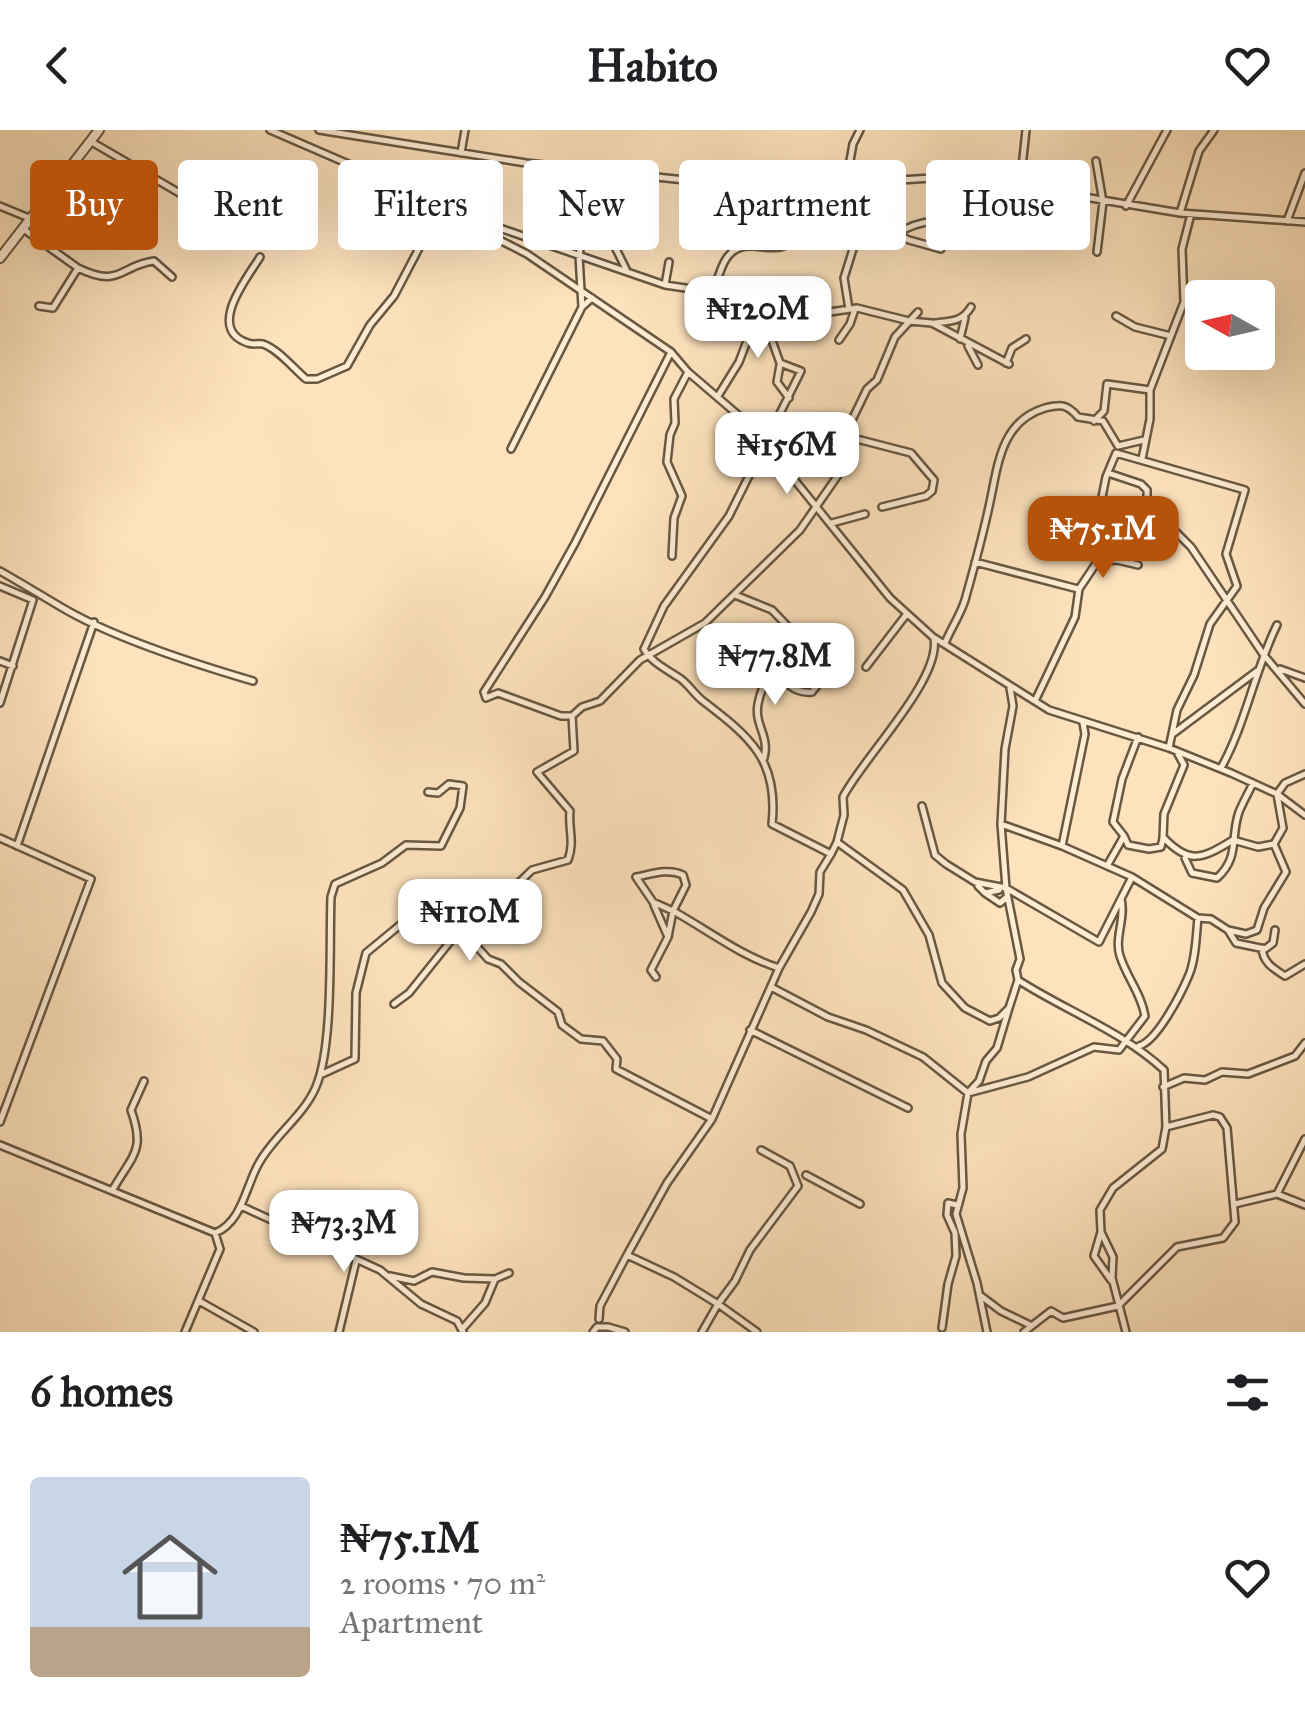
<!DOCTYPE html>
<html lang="en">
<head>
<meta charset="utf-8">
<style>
	body { margin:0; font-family:"IM FELL Great Primer",serif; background:#f6f6f6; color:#202124; height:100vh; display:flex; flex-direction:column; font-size:38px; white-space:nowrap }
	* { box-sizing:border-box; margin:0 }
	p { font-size:32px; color:#757577 }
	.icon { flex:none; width:55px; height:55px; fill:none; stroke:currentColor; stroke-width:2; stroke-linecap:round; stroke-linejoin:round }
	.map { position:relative; height:1202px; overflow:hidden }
	.drawer { display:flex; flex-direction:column; background:#fff; flex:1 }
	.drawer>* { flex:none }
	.top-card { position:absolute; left:30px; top:30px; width:1245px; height:90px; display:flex; gap:20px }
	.needle { width:65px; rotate:278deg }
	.fabs { position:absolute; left:1185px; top:150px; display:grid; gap:20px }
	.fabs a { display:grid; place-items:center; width:90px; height:90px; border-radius:10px; background:#fff; box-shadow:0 10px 40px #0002; font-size:50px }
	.price { position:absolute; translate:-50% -85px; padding:0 22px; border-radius:20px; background:#fff; color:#222; font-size:32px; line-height:65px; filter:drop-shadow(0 2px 5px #0008) }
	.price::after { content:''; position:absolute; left:50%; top:60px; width:30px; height:22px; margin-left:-15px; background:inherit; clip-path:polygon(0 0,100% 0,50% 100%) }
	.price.current { background:#b45309; color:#fff }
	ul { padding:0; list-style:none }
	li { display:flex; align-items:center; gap:30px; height:250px; padding:0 30px }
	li+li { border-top:2px solid #e0e0e0 }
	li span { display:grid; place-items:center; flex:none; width:280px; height:200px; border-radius:10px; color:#555 }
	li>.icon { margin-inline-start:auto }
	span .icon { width:120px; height:120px; fill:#fffc; stroke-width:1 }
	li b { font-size:42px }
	h2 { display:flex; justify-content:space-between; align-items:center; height:120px; padding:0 30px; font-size:42px }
	.tag { padding:0 35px; border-radius:10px; background:#fff; box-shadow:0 10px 40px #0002; font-size:35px; line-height:90px }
	.tag.current { background:#b45309; color:#fff }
	header { display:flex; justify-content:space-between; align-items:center; height:130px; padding:0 30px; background:#fff; font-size:45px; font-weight:700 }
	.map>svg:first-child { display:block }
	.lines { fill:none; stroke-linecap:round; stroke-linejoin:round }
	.minor-casing { stroke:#685842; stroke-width:10 }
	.tertiary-casing { stroke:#685842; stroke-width:12 }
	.minor { stroke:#feecd4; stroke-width:5 }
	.tertiary { stroke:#feecd4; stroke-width:8 }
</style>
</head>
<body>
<header><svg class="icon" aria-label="back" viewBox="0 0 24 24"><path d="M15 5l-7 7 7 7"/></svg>Habito<svg class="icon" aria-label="heart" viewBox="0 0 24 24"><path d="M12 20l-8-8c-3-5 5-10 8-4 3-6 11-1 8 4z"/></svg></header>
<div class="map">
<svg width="1305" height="1202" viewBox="0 0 1305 1202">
	<rect width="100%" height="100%" fill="#fde2bd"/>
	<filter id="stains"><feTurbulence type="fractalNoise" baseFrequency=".002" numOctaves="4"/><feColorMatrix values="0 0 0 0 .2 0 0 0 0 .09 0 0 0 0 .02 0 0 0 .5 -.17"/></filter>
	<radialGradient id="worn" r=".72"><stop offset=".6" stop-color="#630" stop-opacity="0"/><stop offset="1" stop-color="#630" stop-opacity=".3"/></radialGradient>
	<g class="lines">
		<defs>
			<path id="minor" d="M 270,0 L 487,94 L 492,106 L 527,124 L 671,222 L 688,242 L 751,296 L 890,468 L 933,507 L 1049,580 L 1169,618 L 1231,643 L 1277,664 L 1305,685
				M 319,0 L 526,33 L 722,54 L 788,57 L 932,48 L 983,50 L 1180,83 L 1305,92
				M 90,11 L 188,68 L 255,102
				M 461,23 L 465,0
				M 1096,31 L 1103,72 L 1097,122
				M 846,53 L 853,14 L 860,0
				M 761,56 L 767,64 L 832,74 L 909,110 L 941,119
				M 1020,56 L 1026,0
				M 0,76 L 29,88
				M 1126,76 L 1167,0
				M 1180,83 L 1199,21 L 1214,0
				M 801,91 L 812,84 L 820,72
				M 1287,91 L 1305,43
				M 488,94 L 665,155 L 726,164 L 761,174 L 804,174 L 830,182 L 857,178 L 909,191 L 932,193 L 1009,234
				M 22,98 L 78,138 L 53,178 L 39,176
				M 897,104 C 920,88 947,89 974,94
				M 610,107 L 626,139
				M 752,116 L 760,88 L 772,65
				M 938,117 L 945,91
				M 260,127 C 248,147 205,199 248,213 C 253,215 258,213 263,214 C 278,219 294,239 306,249 L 317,249 L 347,236 L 370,195 L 394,166 L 428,101 L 431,69
				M 78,138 C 121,159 120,135 154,131 L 172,147
				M 665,155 L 669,132
				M 714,161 C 720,141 725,115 751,116 C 763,116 772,120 784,116 C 791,113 797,106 803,101 L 797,68
				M 804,174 L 805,195
				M 773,175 L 769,202 L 780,233 L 801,241 L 729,386 L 664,476 L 644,519 C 652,533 668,540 681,549 C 689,555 695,565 703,571 C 750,607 779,630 772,694 L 831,724 L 837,712 L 903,760 L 929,805 L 942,853 L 965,878 L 990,891 L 999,888 L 1009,878 L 997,918 L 986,931 L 979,951 L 968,963 L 961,1004 L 963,1058 L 956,1084 L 977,1153 L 987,1202
				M 582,177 L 579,126 L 592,41
				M 849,179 L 844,148 L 853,119 L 867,92
				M 1116,186 L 1135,197 L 1171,206
				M 935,193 C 951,191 962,192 971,177
				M 960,209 L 965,188
				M 839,210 L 850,194 L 855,179
				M 968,216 L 978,235
				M 671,222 L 575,413 L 545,467 L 484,562 L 486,568 L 498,563 L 561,586 L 572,586 L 582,577 L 600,571 L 640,530 L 705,493 L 800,400 L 843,338 L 850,294 L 867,259 L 877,250 L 895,207 L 918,182
				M 1006,233 L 1012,218 L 1026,209
				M 780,235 L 777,252 L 789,268
				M 1150,260 L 1184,172 L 1182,119 L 1191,84
				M 718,266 L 739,232 L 761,174
				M 1094,291 L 1104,281 L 1107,254 L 1150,260 L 1150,289 L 1142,329
				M 751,296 L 764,299 L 774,295
				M 849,307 L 911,323 L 934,350 L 932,361 L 926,366 L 882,377
				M 1118,316 L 1144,310
				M 511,319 L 582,177 L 592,168
				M 1116,323 L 1245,360 L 1226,424 L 1237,456 L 1210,494 L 1194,545 L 1177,580 L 1169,618
				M 1108,343 L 1141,354 L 1147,360 L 1147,373 L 1191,417 L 1263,524 L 1305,574
				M 832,393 L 865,384
				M 672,426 L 674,388 L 682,366 L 667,332 L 670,305 L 675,293 L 674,269 L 688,242
				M 975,432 L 1078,459
				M 1097,432 L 1117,430 L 1138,435
				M 0,441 C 21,453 41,465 61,477 C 113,508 195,534 253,551
				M 0,456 L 33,470 L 0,573
				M 735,465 L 772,480 L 795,504 C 783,528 763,546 758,574 C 754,595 770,606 764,628
				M 945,513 C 951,498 960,486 965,470 C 974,438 983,405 990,372 C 998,335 1001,291 1045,278 C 1061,274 1067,274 1078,287 L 1103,291 L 1118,316
				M 0,531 L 13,536
				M 774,537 C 784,551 793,564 812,562 L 825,546
				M 866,537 L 906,485
				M 1280,539 L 1305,548
				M 1035,571 L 1075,487 L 1079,459 L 1097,432 L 1095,402 L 1106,347 L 1116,323
				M 1083,593 L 1085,604 L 1062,716 L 1132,747 L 1198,788 L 1211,789 L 1228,800 L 1246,804 L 1257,800 L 1264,778 L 1286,742 L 1274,714
				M 1174,603 L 1257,541
				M 1178,624 L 1184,635 L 1164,684 L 1163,707 C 1189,735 1202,729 1233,710 L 1258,717 L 1274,714 L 1283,698 L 1277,664 L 1285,653 L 1305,644
				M 1221,638 C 1246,593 1254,542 1277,495
				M 922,676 L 935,725 L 946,734 L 975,752 L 1006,758 L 1099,812 L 1132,747
				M 1001,694 L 1062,716
				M 1124,706 L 1128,715 L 1149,719 L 1161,717 L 1163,708
				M 0,708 L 91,749 L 0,992
				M 837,712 L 844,685 L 843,667 C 862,629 941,550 934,509
				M 17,716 L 94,492
				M 1185,728 L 1192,743 L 1217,748 C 1240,727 1230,708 1239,682 C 1243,672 1249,662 1253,653
				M 1107,736 L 1124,706 L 1113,692 L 1122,649 L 1138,607
				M 978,756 L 985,763 L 999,760
				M 985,763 L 1000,773 L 1007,767
				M 654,775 L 668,807 L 651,840 L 656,847
				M 462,800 L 488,829 L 501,834 L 519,852 L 558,882 L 562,895 L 581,909 L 603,911 L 617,929 L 616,939 L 712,989
				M 1228,800 L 1236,813 L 1265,819 L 1273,813 L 1275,800
				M 668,807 L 673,781 L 686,755 L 683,745 C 668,738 652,744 636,747 L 653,772 L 673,781 L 675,782 C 709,801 741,826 779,838
				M 1262,818 C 1263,833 1274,839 1285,846 L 1305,834
				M 1018,850 C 1066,881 1122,901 1164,940 L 1166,997 L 1213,985 L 1220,987 L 1227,998 L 1235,1092 L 1223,1108 L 1177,1117 L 1118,1176 L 1063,1188 L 1051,1181 L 1024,1202
				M 771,857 L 828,887 L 866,900 L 923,927 L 968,963 L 1028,947 L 1094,917 L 1119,920 L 1145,886 C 1141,863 1127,848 1120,826 C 1114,808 1126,788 1121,769
				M 394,874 L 409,863 L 457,803 L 496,775 L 532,740 L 568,730 C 575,711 568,699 570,681 L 537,642 L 574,621 L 572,586
				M 1009,878 L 1018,850 L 1016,840 L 1020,829 L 1006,758 L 1001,694 L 1005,619 L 1013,576 L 1010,558
				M 750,900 L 908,978
				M 1139,916 C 1157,911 1181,864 1189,845 C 1196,828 1196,806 1198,788
				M 320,945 L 355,929 L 356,863 L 366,823 L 417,781 L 436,759 L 450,758
				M 1163,957 L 1184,948 L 1205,950 L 1222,942 L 1248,944 L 1295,926 L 1305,913
				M 0,1015 L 215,1103 C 242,1093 246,1055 259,1033 C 274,1006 302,987 315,959 C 334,918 329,815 331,767 L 335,754 L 382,733 L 406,715 L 441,716 L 460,678 L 463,656 L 449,654 L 438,663 L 428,662
				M 806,1045 L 860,1074
				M 112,1061 C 132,1025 146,1022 131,980 L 144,951
				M 1277,1064 L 1305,1075
				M 1235,1074 L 1277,1064 L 1305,1009
				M 241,1076 L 380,1140 L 421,1174 L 457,1191 L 463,1202
				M 1101,1102 L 1094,1126 L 1111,1150
				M 627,1125 L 667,1053 L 712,989 L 779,838 L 811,782 L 819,764 L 820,742 L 831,724
				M 390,1146 L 414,1151 L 432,1142 L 464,1148 L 495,1149 L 485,1173 L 464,1197
				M 495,1149 L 509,1143
				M 981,1166 L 1001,1181 L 1030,1195
				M 199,1171 L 254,1202
				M 599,1189 L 600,1176 L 627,1125 L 674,1147 L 718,1174 L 702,1202
				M 942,1198 L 948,1154 L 956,1126 L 955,1103 L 947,1085 L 948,1073 L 957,1075
				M 185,1202 L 220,1119 L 215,1103
				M 339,1202 L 356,1131
				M 593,1202 L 597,1197 L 608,1197 L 625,1202
				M 757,1202 L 718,1174 L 735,1151 L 750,1120 L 798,1056 L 790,1036 L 761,1020
				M 1126,1202 L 1112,1148 L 1113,1127 L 1101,1102 L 1100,1080 L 1113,1058 L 1162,1019 L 1166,997"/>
			<path id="tertiary" d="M 0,128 L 99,0"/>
		</defs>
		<use href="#minor" class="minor-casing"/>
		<use href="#tertiary" class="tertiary-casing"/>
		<use href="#minor" class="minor"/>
		<use href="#tertiary" class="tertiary"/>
	</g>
	<rect width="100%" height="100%" filter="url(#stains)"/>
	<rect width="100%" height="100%" fill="url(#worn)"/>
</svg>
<div class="fabs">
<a><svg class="needle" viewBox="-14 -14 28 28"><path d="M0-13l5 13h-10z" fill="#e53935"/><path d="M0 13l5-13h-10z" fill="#757577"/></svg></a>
</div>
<b class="price" style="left:758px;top:231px">₦120M</b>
<b class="price" style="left:787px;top:367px">₦156M</b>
<b class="price current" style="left:1103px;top:451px">₦75.1M</b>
<b class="price" style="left:775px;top:578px">₦77.8M</b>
<b class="price" style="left:470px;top:834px">₦110M</b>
<b class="price" style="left:344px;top:1145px">₦73.3M</b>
<div class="top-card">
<a class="tag current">Buy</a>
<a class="tag">Rent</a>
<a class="tag">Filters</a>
<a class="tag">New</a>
<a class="tag">Apartment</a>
<a class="tag">House</a>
</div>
</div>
<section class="drawer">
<h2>6 homes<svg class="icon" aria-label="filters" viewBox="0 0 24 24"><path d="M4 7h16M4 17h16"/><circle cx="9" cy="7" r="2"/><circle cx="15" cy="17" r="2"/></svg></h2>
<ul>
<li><span style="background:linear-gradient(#c9d6e8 75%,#b9a48a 0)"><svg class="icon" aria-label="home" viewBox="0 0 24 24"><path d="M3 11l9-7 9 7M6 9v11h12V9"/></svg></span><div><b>₦75.1M</b><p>2 rooms · 70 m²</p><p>Apartment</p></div><svg class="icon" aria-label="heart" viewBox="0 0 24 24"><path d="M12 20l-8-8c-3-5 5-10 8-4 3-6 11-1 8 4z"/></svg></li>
</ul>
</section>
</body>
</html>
